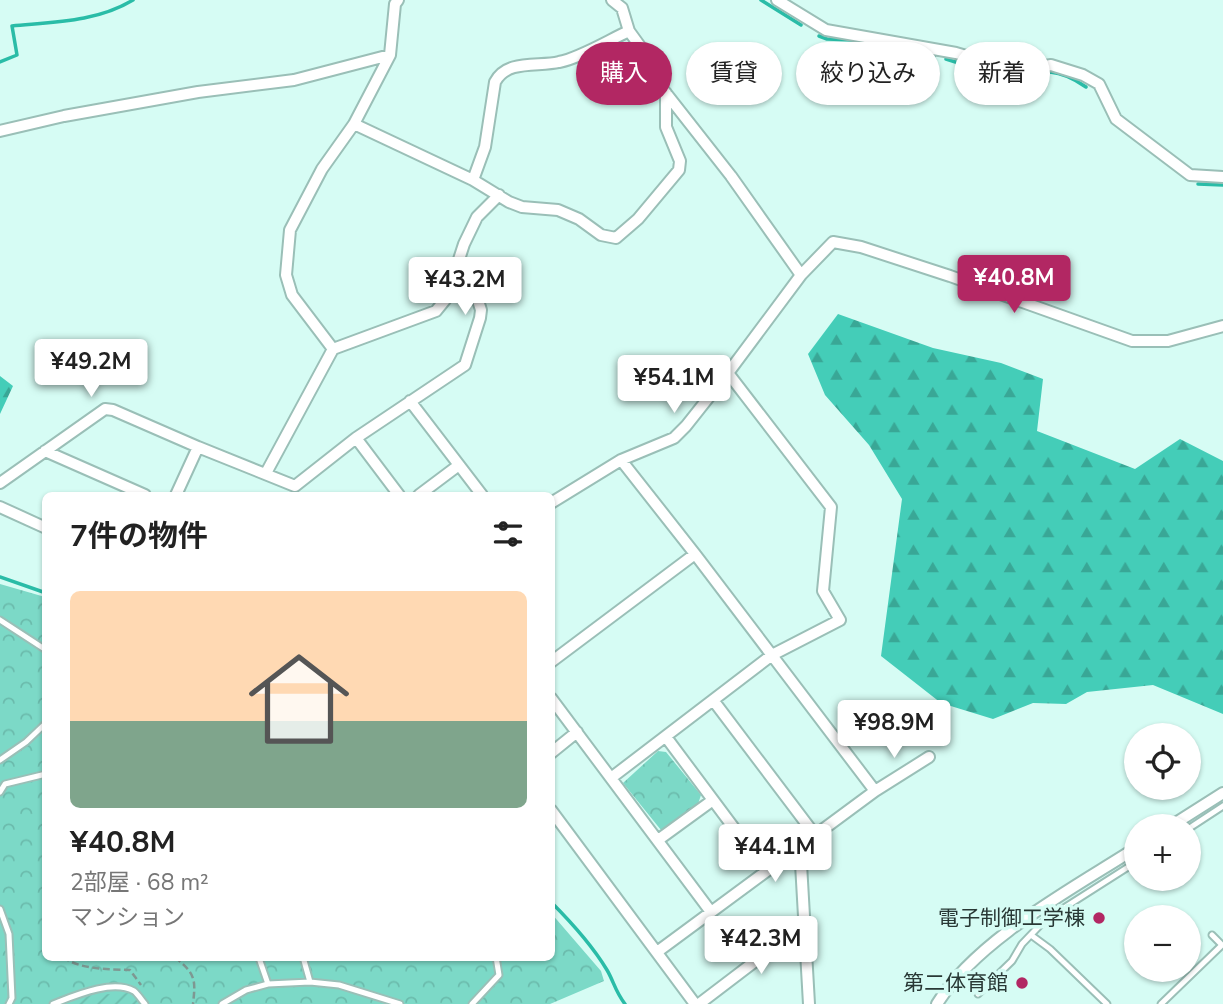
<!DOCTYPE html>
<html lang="ja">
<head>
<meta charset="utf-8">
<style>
	body { margin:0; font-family:"Nunito Sans","Noto Sans JP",sans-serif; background:#f2f2f2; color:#222; height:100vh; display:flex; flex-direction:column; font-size:26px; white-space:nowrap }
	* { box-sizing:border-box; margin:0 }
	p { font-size:23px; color:#767676 }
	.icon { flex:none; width:38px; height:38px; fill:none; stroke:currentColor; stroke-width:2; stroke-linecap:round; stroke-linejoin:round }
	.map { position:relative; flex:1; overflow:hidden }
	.panel { position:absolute; left:42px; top:492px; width:513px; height:469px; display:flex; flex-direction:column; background:#fff; border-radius:10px; box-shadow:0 2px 5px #0004 }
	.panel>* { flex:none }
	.hud { position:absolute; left:576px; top:42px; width:541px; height:63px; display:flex; gap:14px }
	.tools { position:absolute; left:1124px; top:723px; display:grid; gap:14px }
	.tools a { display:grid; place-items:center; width:77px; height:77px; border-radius:50%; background:#fff; box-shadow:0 2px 5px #0004; font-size:35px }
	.price { position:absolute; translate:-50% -60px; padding:0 16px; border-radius:7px; background:#fff; color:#222; font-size:23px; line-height:46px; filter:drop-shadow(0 2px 4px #0008) }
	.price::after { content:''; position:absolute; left:50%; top:42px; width:21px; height:16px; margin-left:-10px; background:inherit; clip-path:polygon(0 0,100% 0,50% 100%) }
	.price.current { background:#b22763; color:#fff }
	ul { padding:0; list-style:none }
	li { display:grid; align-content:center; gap:14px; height:371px; padding:0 28px }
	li+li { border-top:2px solid #e0e0e0 }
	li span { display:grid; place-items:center; height:217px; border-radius:10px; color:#555 }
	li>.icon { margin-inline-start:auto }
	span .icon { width:126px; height:126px; fill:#fffc; stroke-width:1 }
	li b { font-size:30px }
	h2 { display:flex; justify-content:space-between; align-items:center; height:84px; padding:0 28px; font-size:30px }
	.chip { padding:0 24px; border-radius:32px; background:#fff; box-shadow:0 2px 5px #0004; font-size:24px; line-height:63px }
	.chip.current { background:#b22763; color:#fff }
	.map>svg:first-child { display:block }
	.forest { fill:url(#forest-firs) }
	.park { fill:url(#park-crowns) }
	.garden { fill:url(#garden-furrows) }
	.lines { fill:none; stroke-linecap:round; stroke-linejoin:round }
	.stream { stroke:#2abca7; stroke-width:3.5 }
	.service-casing { stroke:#9abfb7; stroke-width:9 }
	.minor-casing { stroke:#9abfb7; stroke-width:14 }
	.path { stroke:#7e9892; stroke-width:2.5; stroke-dasharray:7 3.5; stroke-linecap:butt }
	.service { stroke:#fff; stroke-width:5 }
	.minor { stroke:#fff; stroke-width:10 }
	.poi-dot { fill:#b22763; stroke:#d6fcf4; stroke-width:2.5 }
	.labels { text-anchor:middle; stroke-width:7; stroke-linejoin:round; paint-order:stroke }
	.poi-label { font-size:21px; fill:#293835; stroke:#d6fcf4; text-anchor:end }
</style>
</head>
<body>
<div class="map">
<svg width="1223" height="1004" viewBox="0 0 1223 1004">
	<defs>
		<pattern id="forest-firs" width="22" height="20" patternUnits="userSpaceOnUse" patternTransform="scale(1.75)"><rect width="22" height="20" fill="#44cdb8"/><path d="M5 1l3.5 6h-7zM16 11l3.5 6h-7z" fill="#39a796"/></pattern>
		<pattern id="park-crowns" width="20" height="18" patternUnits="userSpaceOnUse" patternTransform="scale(1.75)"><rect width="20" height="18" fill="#7cd9c7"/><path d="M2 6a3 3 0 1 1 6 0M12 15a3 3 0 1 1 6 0" fill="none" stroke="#6bbbac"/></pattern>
		<pattern id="garden-furrows" width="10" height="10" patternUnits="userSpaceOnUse" patternTransform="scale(1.75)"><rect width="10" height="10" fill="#7cd9c7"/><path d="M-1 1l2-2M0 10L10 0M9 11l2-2" fill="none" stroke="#6bbbac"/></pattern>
	</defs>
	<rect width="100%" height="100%" fill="#d6fcf4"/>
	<path class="forest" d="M 838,314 L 933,348 L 1001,363 L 1043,379 L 1037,431 L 1135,469 L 1180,439 L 1223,461 L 1223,714 L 1153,685 L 1087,692 L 1066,704 L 1033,703 L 993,719 L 941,703 L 881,656 L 902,499 L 869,445 L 825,395 L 808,354 Z
		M 0,376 L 13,386 L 0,414 Z"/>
	<path class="park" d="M 0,584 L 45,597 L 46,957 L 551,957 L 551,913 L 601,971 L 604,981 L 550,1004 L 0,1004 Z
		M 658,751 L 666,752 L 701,795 L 698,804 L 661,830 L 623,783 Z"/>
	<path class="garden" d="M 131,993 L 141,1004 L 65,1004 L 92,995 Z"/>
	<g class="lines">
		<path class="stream" d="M 761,0 L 801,25
			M 819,36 L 827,39 L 854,40
			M 879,45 L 903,52 L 934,56
			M 946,59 L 968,66
			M 0,62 L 17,55 L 12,26 C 53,22 97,22 133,0
			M 981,69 L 997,74
			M 1006,75 C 1021,78 1035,72 1050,72 C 1063,73 1076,80 1086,87
			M 1198,184 L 1223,185
			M 0,577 L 46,593
			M 551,902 C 572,923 592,945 607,970 C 614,982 615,991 625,1004"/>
		<defs>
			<path id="service" d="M 0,620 L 46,650
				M 0,760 L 26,742 L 46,723
				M 0,792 L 5,784 L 46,774
				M 1188,829 L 1223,806
				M 0,909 L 9,934 L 12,998 L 9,1004
				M 1031,935 L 1050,949 L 1107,1004
				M 303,957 L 310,982
				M 259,958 L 268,984
				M 978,994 L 1012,961 L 1022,944 L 1045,920 L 1136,862
				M 53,1004 C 74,996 112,979 134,991 C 138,994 142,1001 145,1004
				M 222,1004 L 246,990 L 268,984 L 310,982 L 339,985 L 400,1004
				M 472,1004 L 499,975 L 496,957
				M 1161,1004 L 1222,945 L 1212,935"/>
			<path id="minor" d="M 612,0 L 622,8 L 629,31 L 650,60 L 651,70 L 658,83 L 731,176 L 801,275
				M 777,0 L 826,30 L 956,53 L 1004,67 L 1027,69 L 1051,65 L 1083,75 L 1099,84 L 1116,119 L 1190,175 L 1223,177
				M 354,124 L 473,180 L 509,202 L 522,207 L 558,210 L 579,219 L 601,235 L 616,238 L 638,219 L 679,170 L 680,161 L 666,127 L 666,93
				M 0,131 L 64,116 L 198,92 L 294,80 L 390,55
				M 473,180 L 485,147 L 495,82 C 507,59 538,67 559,62 C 580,58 609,40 629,31
				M 333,349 L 292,295 L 286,275 L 290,230 L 322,169 L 354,124 L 390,55 L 395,4 L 398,0
				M 410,401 L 482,495
				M 356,438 L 399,495
				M 45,451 L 145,495
				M 621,460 L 695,554 L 875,791
				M 266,473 L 333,349 L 436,311 L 449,295 L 451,284
				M 0,483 L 105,409 L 113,410 L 198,447 L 295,486 L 356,438 L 465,365 L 480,318 L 481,310 L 475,291 L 451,284 L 464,244 L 477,217 L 499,195
				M 176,495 L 198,447
				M 419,495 L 459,465
				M 551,503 L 621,460 L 674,438 L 686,426 L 728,373 L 801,275 L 833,242 L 861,247 L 950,276 L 1132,341 L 1168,341 L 1223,326
				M 0,507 L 46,528
				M 551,662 L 695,554
				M 551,698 L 711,912
				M 713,700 L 815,835
				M 666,737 L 766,871
				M 551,753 L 577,732
				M 611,778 L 772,655 L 840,620 L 823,591 L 831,507 L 728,373
				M 551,810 L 695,1004
				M 1171,826 L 1223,793
				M 658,840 L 713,800
				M 800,846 L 809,1004
				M 657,952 L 875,791 L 929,757
				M 699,1004 L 804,924
				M 937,1004 C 976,940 1072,889 1136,848"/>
		</defs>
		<use href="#service" class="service-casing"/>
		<use href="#minor" class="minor-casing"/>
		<path class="path" d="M 63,957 C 80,970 109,969 130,970 L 141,985
			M 175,957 C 195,974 196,978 193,1004"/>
		<use href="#service" class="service"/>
		<use href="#minor" class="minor"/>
	</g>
	<g class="poi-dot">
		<circle cx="1099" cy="918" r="7"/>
		<circle cx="1022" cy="983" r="7"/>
	</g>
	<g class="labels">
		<g class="poi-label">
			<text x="1085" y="925">電子制御工学棟</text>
			<text x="1008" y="990">第二体育館</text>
		</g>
	</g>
</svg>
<div class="tools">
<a><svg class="icon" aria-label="locate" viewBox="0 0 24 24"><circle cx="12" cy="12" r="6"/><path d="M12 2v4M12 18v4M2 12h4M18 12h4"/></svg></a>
<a>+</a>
<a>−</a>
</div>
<b class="price current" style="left:1014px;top:315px">¥40.8M</b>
<b class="price" style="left:465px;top:317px">¥43.2M</b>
<b class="price" style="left:91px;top:399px">¥49.2M</b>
<b class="price" style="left:674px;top:415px">¥54.1M</b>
<b class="price" style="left:894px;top:760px">¥98.9M</b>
<b class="price" style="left:775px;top:884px">¥44.1M</b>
<b class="price" style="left:761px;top:976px">¥42.3M</b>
<div class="hud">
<a class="chip current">購入</a>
<a class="chip">賃貸</a>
<a class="chip">絞り込み</a>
<a class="chip">新着</a>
</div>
<section class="panel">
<h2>7件の物件<svg class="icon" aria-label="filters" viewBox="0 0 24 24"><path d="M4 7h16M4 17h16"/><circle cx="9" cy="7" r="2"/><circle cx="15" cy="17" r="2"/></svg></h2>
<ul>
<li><span style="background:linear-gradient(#ffd9b3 60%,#7fa58c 0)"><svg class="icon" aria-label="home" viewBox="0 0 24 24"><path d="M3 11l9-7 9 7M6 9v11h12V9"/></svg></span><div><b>¥40.8M</b><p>2部屋 · 68 m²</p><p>マンション</p></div></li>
</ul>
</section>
</div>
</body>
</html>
